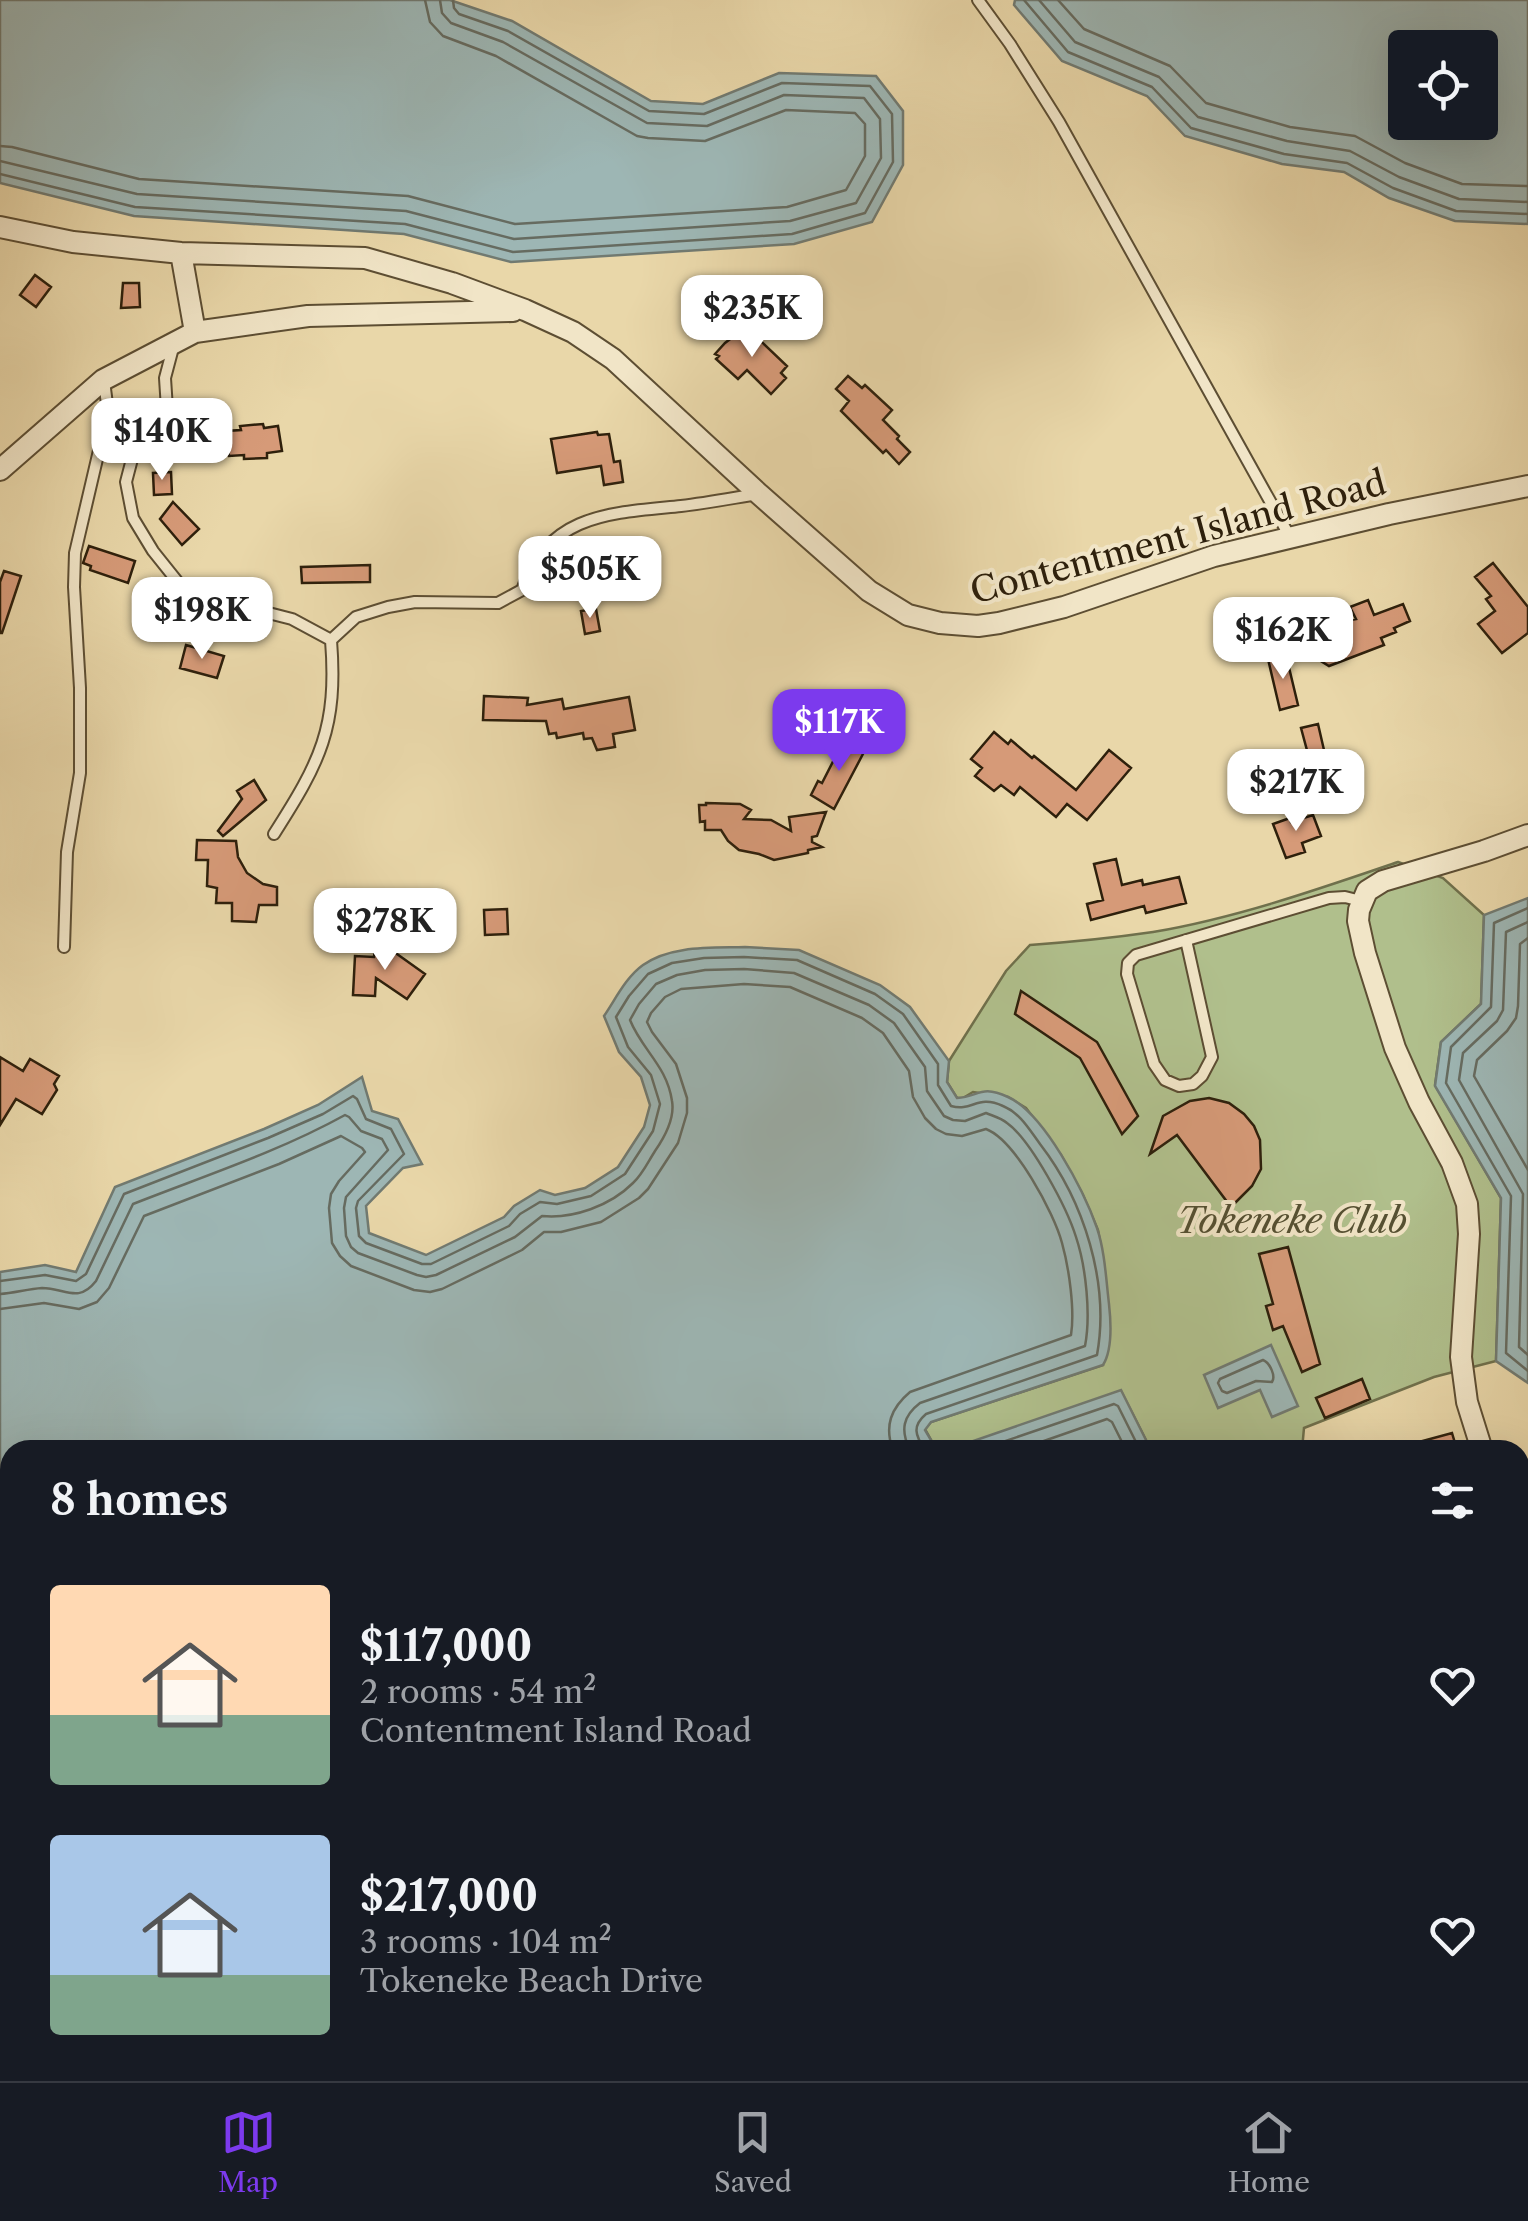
<!DOCTYPE html>
<html lang="en">
<head>
<meta charset="utf-8">
<style>
	body { margin:0; font-family:"Libre Caslon Text",serif; background:#242831; color:#f1f3f6; height:100vh; display:flex; flex-direction:column; font-size:38px; white-space:nowrap }
	* { box-sizing:border-box; margin:0 }
	p { font-size:32px; color:#9ea1a6 }
	.icon { flex:none; width:55px; height:55px; fill:none; stroke:currentColor; stroke-width:2; stroke-linecap:round; stroke-linejoin:round }
	.map { position:relative; flex:1; overflow:hidden }
	.panel { position:absolute; left:0px; top:1440px; width:1530px; height:642px; display:flex; flex-direction:column; background:#171b24; border-radius:30px 30px 0 0; box-shadow:0 10px 40px #0002 }
	.panel>* { flex:none }
	.fabs { position:absolute; left:1388px; top:30px; display:grid; gap:20px }
	.fabs a { display:grid; place-items:center; width:110px; height:110px; border-radius:10px; background:#171b24; box-shadow:0 10px 40px #0002; font-size:50px }
	.price { position:absolute; translate:-50% -85px; padding:0 22px; border-radius:20px; background:#fff; color:#222; font-size:32px; line-height:65px; filter:drop-shadow(0 2px 5px #0008) }
	.price::after { content:''; position:absolute; left:50%; top:60px; width:30px; height:22px; margin-left:-15px; background:inherit; clip-path:polygon(0 0,100% 0,50% 100%) }
	.price.current { background:#7c3aed; color:#fff }
	ul { padding:0; list-style:none }
	li { display:flex; align-items:center; gap:30px; height:250px; padding:0 50px }
	li span { display:grid; place-items:center; flex:none; width:280px; height:200px; border-radius:10px; color:#555 }
	li>.icon { margin-inline-start:auto }
	span .icon { width:120px; height:120px; fill:#fffc; stroke-width:1 }
	li b { font-size:42px }
	h2 { display:flex; justify-content:space-between; align-items:center; height:120px; padding:0 50px; font-size:42px }
	.dock { display:flex; justify-content:space-around; align-items:center; height:140px; border-top:2px solid #363941; background:#171b24; font-size:28px; color:#9ea1a6 }
	.dock a { display:grid; justify-items:center; gap:5px }
	.dock .current { color:#7c3aed }
	.map>svg:first-child { display:block }
	.green { fill:#b0bf8c; stroke:#6f704c; stroke-width:2.5 }
	.water { fill:#9db6b4; stroke:#717a71; stroke-width:2.5; fill-rule:evenodd }
	.lines { fill:none; stroke-linecap:round; stroke-linejoin:round }
	.shore { stroke:#666b60; stroke-width:2.5 }
	.building { fill:#d69a78; stroke:#2e200c; stroke-width:2.5 }
	.lane-casing { stroke:#5d4e33; stroke-width:14 }
	.street-casing { stroke:#5d4e33; stroke-width:24 }
	.lane { stroke:#f1e5c7; stroke-width:10 }
	.street { stroke:#f1e5c7; stroke-width:20 }
	.labels { text-anchor:middle; stroke-width:8; stroke-linejoin:round; paint-order:stroke }
	.street-label { font-size:35px; fill:#2e200c; stroke:#f1e5c7 }
	.park-label { font-size:35px; font-style:italic; fill:#555032; stroke:#f1e5c7 }
</style>
</head>
<body>
<div class="map">
<svg width="1528" height="2081" viewBox="0 0 1528 2081">
	<rect width="100%" height="100%" fill="#e9d7a9"/>
	<filter id="stains"><feTurbulence type="fractalNoise" baseFrequency=".002" numOctaves="4"/><feColorMatrix values="0 0 0 0 .2 0 0 0 0 .09 0 0 0 0 .02 0 0 0 .5 -.17"/></filter>
	<radialGradient id="worn" r=".72"><stop offset=".6" stop-color="#630" stop-opacity="0"/><stop offset="1" stop-color="#630" stop-opacity=".3"/></radialGradient>
	<path class="green" d="M 1398,862 L 1443,878 L 1484,915 L 1481,1004 L 1441,1042 L 1435,1085 L 1501,1198 L 1496,1361 L 1434,1377 L 1304,1428 L 1302,1450 L 1151,1450 L 1121,1391 L 959,1447 L 935,1447 L 925,1429 L 931,1422 L 1103,1365 L 1104,1264 L 1098,1230 L 1083,1195 L 1061,1155 L 1026,1108 L 1008,1097 L 973,1092 L 963,1098 L 957,1098 L 947,1082 L 949,1061 L 1006,971 L 1030,945 C 1071,942 1112,938 1153,932 C 1236,918 1319,889 1398,862 Z"/>
	<path class="water" d="M 0,0 L 450,0 L 512,21 L 651,101 L 703,104 L 779,73 L 876,76 L 903,111 L 903,165 L 872,222 L 794,244 L 511,262 L 404,234 L 134,216 L 0,183 Z
		M 1015,0 L 1528,0 L 1528,224 L 1455,221 L 1389,198 L 1344,172 L 1282,164 L 1185,136 L 1147,96 L 1062,61 L 1014,5 ZM 1405,48 L 1480,48 L 1480,122 L 1405,122 Z
		M 1528,898 L 1528,1383 L 1496,1361 L 1501,1198 L 1435,1086 L 1441,1042 L 1481,1004 L 1484,915 Z
		M 745,947 L 799,950 L 880,985 L 910,1007 L 949,1061 L 947,1082 L 957,1098 C 979,1097 980,1084 1008,1097 C 1044,1113 1084,1191 1097,1228 C 1105,1252 1106,1279 1109,1304 C 1111,1322 1113,1349 1103,1365 L 931,1422 L 925,1430 L 935,1447 L 959,1446 L 1121,1390 L 1151,1450 L 10,1450 L 10,2072 L 1302,2072 L 1305,2081 L 0,2081 L 0,1272 L 45,1265 L 76,1272 L 115,1187 L 264,1129 L 318,1105 L 362,1077 L 372,1111 L 398,1119 L 422,1164 L 403,1168 L 366,1206 L 369,1233 L 426,1255 L 504,1217 L 514,1206 L 540,1190 L 555,1195 L 585,1188 L 618,1167 L 644,1127 L 650,1105 L 641,1077 L 619,1052 L 604,1016 C 615,1000 626,977 643,965 C 671,945 712,948 745,947 Z
		M 1271,1345 L 1298,1406 L 1272,1417 L 1260,1390 L 1218,1408 L 1204,1375 Z"/>
	<g class="lines">
		<path class="shore" d="M 1024,0 L 1068,52 L 1152,87 L 1191,128 L 1284,154 L 1347,163 L 1393,188 L 1456,211 L 1528,214
			M 1039,0 L 1075,42 L 1159,77 L 1198,117 L 1287,141 L 1350,151 L 1399,177 L 1459,199 L 1528,202
			M 1058,0 L 1084,29 L 1170,66 L 1206,103 L 1290,127 L 1355,136 L 1405,163 L 1462,184 L 1528,186
			M 0,146 L 12,147 L 139,179 L 408,196 L 515,224 L 787,207 L 846,190 L 865,156 L 865,124 L 855,113 L 786,110 L 705,141 L 648,138 L 637,136 L 496,56 L 443,36 L 430,22 L 425,0
			M 0,161 L 137,194 L 406,211 L 514,239 L 790,221 L 856,203 L 881,158 L 880,119 L 864,98 L 784,95 L 707,126 L 647,123 L 503,42 L 451,23 L 442,13 L 440,0
			M 0,174 L 135,207 L 405,224 L 513,252 L 792,234 L 865,213 L 893,162 L 892,114 L 870,86 L 782,83 L 704,114 L 649,111 L 508,31 L 459,14 L 454,8 L 453,0
			M 1528,908 L 1494,923 L 1491,1007 L 1451,1047 L 1446,1083 L 1511,1196 L 1506,1353 L 1528,1371
			M 1528,922 L 1506,932 L 1503,1010 L 1497,1021 L 1463,1053 L 1459,1080 L 1523,1194 L 1519,1347 L 1528,1355
			M 1528,938 L 1520,944 L 1518,1006 L 1516,1018 L 1507,1031 L 1477,1060 L 1474,1076 L 1528,1170
			M 0,1281 L 45,1275 L 76,1281 L 86,1274 L 124,1194 L 268,1138 L 323,1114 L 353,1096 L 357,1099 L 366,1119 L 391,1129 L 404,1154 L 358,1201 L 356,1208 L 359,1236 L 366,1243 L 422,1264 L 431,1264 L 509,1226 L 520,1214 L 540,1202 L 557,1204 L 591,1196 L 625,1174 L 653,1131 L 660,1104 L 651,1075 L 628,1047 L 616,1017 L 629,996 L 648,974 L 672,963 L 704,958 L 744,957 L 797,960 L 875,994 L 903,1014 L 938,1064 L 938,1085 L 951,1106 C 973,1112 977,1094 1003,1106 C 1020,1113 1029,1129 1040,1144 C 1084,1201 1110,1283 1097,1355 L 926,1414 C 912,1426 915,1435 925,1450
			M 0,1294 C 14,1293 28,1289 42,1288 C 65,1288 78,1304 96,1281 L 133,1204 C 204,1176 278,1152 345,1115 L 349,1117 L 361,1131 L 382,1139 L 388,1150 L 346,1197 L 344,1208 L 346,1236 L 351,1247 L 358,1253 L 417,1275 L 426,1277 L 436,1275 L 515,1237 L 542,1216 C 573,1219 610,1206 633,1183 C 642,1175 648,1162 655,1151 C 664,1138 675,1118 672,1101 C 667,1066 642,1050 630,1020 L 639,1004 L 656,984 L 677,975 L 705,970 L 744,969 L 794,973 L 869,1005 L 894,1023 L 925,1067 L 927,1091 L 944,1116 L 953,1120 L 965,1121 L 986,1113 C 993,1116 1001,1118 1007,1123 C 1031,1140 1067,1208 1076,1237 C 1086,1267 1091,1315 1085,1346 L 920,1403 C 903,1416 900,1430 910,1450
			M 0,1309 L 44,1303 L 79,1309 L 97,1302 L 109,1288 L 144,1216 L 279,1164 L 341,1136 L 362,1148 L 365,1152 L 339,1181 L 331,1194 L 329,1208 L 332,1243 L 340,1256 L 351,1266 L 414,1290 L 430,1292 L 442,1289 L 522,1250 L 544,1232 L 561,1232 L 601,1222 L 639,1198 L 648,1189 L 678,1143 L 687,1113 L 687,1098 L 676,1064 L 652,1032 L 647,1022 L 651,1013 L 665,997 L 681,989 L 744,984 L 790,987 L 862,1018 L 883,1033 L 909,1071 L 913,1097 L 925,1118 L 936,1129 L 946,1134 L 962,1136 L 986,1129 C 1015,1140 1054,1213 1062,1243 C 1069,1268 1075,1310 1071,1335 L 910,1392 C 891,1408 884,1426 893,1450
			M 1263,1360 C 1270,1363 1276,1376 1272,1382 L 1256,1381 L 1227,1393 L 1222,1391 L 1218,1383 L 1220,1379 Z
			M 979,1450 L 1114,1404 L 1118,1406 L 1140,1450
			M 1018,1450 L 1107,1419 L 1112,1422 L 1126,1450"/>
	</g>
	<path class="building" d="M 35,275 L 51,287 L 36,307 L 20,295 Z
		M 123,283 L 139,283 L 140,307 L 121,308 Z
		M 746,327 L 787,366 L 781,373 L 786,378 L 771,394 L 747,370 L 738,379 L 716,359 L 719,356 L 715,354 L 725,343 Z
		M 848,376 L 862,388 L 865,385 L 892,410 L 883,420 L 899,436 L 897,439 L 910,452 L 899,464 L 886,450 L 883,453 L 841,411 L 849,401 L 836,389 Z
		M 263,424 L 264,428 L 278,426 L 282,451 L 267,453 L 267,458 L 244,459 L 244,455 L 229,456 L 226,431 L 241,430 L 240,426 Z
		M 597,432 L 598,435 L 609,434 L 614,462 L 620,461 L 623,482 L 604,485 L 601,466 L 557,473 L 551,439 Z
		M 171,472 L 172,494 L 154,495 L 153,473 Z
		M 173,502 L 199,529 L 182,545 L 160,519 Z
		M 89,546 L 135,561 L 128,583 L 90,570 L 91,566 L 83,563 Z
		M 1493,563 L 1528,607 L 1528,633 L 1502,653 L 1478,624 L 1495,611 L 1486,599 L 1491,596 L 1475,577 Z
		M 370,565 L 370,582 L 302,583 L 301,567 Z
		M 4,571 L 21,576 L 2,633 L 0,633 L 0,582 Z
		M 1368,600 L 1374,615 L 1403,604 L 1410,621 L 1394,628 L 1396,632 L 1381,638 L 1384,645 L 1329,666 L 1319,660 L 1314,645 L 1325,641 L 1320,629 L 1334,623 L 1356,619 L 1350,607 Z
		M 596,609 L 600,631 L 585,634 L 581,611 Z
		M 186,645 L 224,656 L 217,678 L 180,668 Z
		M 1286,655 L 1298,705 L 1280,710 L 1268,659 Z
		M 484,696 L 528,698 L 527,705 L 562,699 L 564,709 L 629,697 L 635,730 L 613,734 L 615,747 L 597,750 L 592,738 L 584,739 L 583,733 L 557,738 L 556,733 L 549,734 L 546,721 L 483,720 Z
		M 1318,724 L 1324,750 L 1308,754 L 1301,728 Z
		M 994,732 L 1008,744 L 1011,740 L 1032,758 L 1034,756 L 1076,790 L 1109,750 L 1131,768 L 1087,820 L 1067,804 L 1056,817 L 1020,787 L 1014,795 L 1001,785 L 994,791 L 975,776 L 982,768 L 971,759 Z
		M 859,736 L 859,750 L 864,752 L 834,809 L 811,795 L 818,781 L 822,783 L 843,742 L 847,744 Z
		M 254,780 L 266,800 L 223,836 L 218,831 L 242,799 L 237,791 Z
		M 706,803 L 740,804 L 751,810 L 744,819 L 771,820 L 791,831 L 789,817 L 826,812 L 817,836 L 812,837 L 812,842 L 822,847 L 808,850 L 808,853 L 774,860 L 759,854 L 739,850 L 728,841 L 721,830 L 705,830 L 705,821 L 700,822 L 699,805 L 706,805 Z
		M 1313,815 L 1321,836 L 1302,843 L 1305,852 L 1286,858 L 1273,824 L 1290,818 L 1291,822 Z
		M 197,840 L 236,841 L 238,857 L 247,873 L 263,884 L 277,887 L 277,905 L 259,905 L 256,922 L 232,921 L 232,903 L 216,903 L 217,888 L 207,886 L 208,860 L 196,860 Z
		M 1116,859 L 1122,885 L 1142,880 L 1143,885 L 1179,877 L 1186,903 L 1146,913 L 1144,906 L 1091,920 L 1087,904 L 1103,900 L 1094,864 Z
		M 507,909 L 508,934 L 485,935 L 484,910 Z
		M 376,939 L 425,974 L 407,999 L 376,978 L 375,996 L 353,995 L 355,956 L 374,957 Z
		M 1021,991 L 1097,1042 L 1138,1116 L 1122,1134 L 1080,1058 L 1015,1014 Z
		M 0,1057 L 23,1071 L 30,1059 L 59,1076 L 54,1084 L 57,1090 L 42,1114 L 16,1099 L 0,1125 Z
		M 1209,1098 L 1229,1103 L 1244,1114 L 1254,1126 L 1260,1140 L 1261,1169 L 1252,1186 L 1231,1207 L 1177,1135 L 1150,1154 L 1163,1116 L 1190,1101 Z
		M 1288,1247 L 1320,1364 L 1302,1372 L 1283,1326 L 1273,1330 L 1266,1306 L 1273,1304 L 1259,1254 Z
		M 1362,1379 L 1370,1399 L 1325,1418 L 1316,1398 Z
		M 1452,1433 L 1457,1450 L 1409,1450 L 1408,1445 Z"/>
	<g class="lines">
		<defs>
			<path id="lane" d="M 978,0 L 1010,44 L 1059,122 L 1290,537
				M 174,344 L 165,378 L 167,409 L 146,429 L 132,459 L 126,482 L 133,518 L 153,551 L 181,586 L 213,605 L 241,606 L 292,619 L 331,640
				M 274,834 C 320,762 338,728 331,640 L 356,617 L 388,607 L 415,602 L 498,603 L 522,590 C 548,513 612,513 681,506 C 707,503 733,498 758,494
				M 1186,940 L 1212,1057 L 1202,1076 L 1193,1084 L 1179,1086 L 1165,1080 L 1154,1064 L 1127,974 L 1128,963 L 1136,955 L 1329,898 L 1345,897 L 1361,901
				M 64,947 L 67,852 L 80,773 L 80,688 L 74,587 L 75,553 L 108,412 L 104,381"/>
			<path id="street" d="M 0,227 L 73,242 L 181,253 L 365,258 L 452,283 L 525,310 L 573,332 L 613,359 L 759,494 L 869,591 L 908,615 L 940,623 L 978,626 L 999,623 L 1064,607 L 1214,556 L 1389,514 L 1528,486
				M 181,253 L 195,332
				M 0,470 L 103,380 L 195,332 L 308,316 L 513,311
				M 1482,1450 L 1467,1402 L 1461,1357 L 1469,1234 L 1467,1204 L 1452,1163 L 1419,1102 L 1395,1048 L 1365,953 L 1358,921 L 1359,910 L 1367,891 L 1383,881 L 1484,851 L 1528,835
				M 1520,1530 L 1528,1541
				M 1520,1921 L 1528,1913"/>
		</defs>
		<use href="#lane" class="lane-casing"/>
		<use href="#street" class="street-casing"/>
		<use href="#lane" class="lane"/>
		<use href="#street" class="street"/>
	</g>
	<g class="labels">
		<g class="street-label">
			<text transform="translate(1178 537) rotate(-15)" y="12">Contentment Island Road</text>
		</g>
		<g class="park-label">
			<text x="1292" y="1233">Tokeneke Club</text>
		</g>
	</g>
	<rect width="100%" height="100%" filter="url(#stains)"/>
	<rect width="100%" height="100%" fill="url(#worn)"/>
</svg>
<div class="fabs">
<a><svg class="icon" aria-label="locate" viewBox="0 0 24 24"><circle cx="12" cy="12" r="6"/><path d="M12 2v4M12 18v4M2 12h4M18 12h4"/></svg></a>
</div>
<b class="price" style="left:752px;top:360px">$235K</b>
<b class="price" style="left:162px;top:483px">$140K</b>
<b class="price" style="left:590px;top:621px">$505K</b>
<b class="price" style="left:202px;top:662px">$198K</b>
<b class="price" style="left:1283px;top:682px">$162K</b>
<b class="price current" style="left:839px;top:774px">$117K</b>
<b class="price" style="left:1296px;top:834px">$217K</b>
<b class="price" style="left:385px;top:973px">$278K</b>
<section class="panel">
<h2>8 homes<svg class="icon" aria-label="filters" viewBox="0 0 24 24"><path d="M4 7h16M4 17h16"/><circle cx="9" cy="7" r="2"/><circle cx="15" cy="17" r="2"/></svg></h2>
<ul>
<li><span style="background:linear-gradient(#ffd9b3 65%,#7fa58c 0)"><svg class="icon" aria-label="home" viewBox="0 0 24 24"><path d="M3 11l9-7 9 7M6 9v11h12V9"/></svg></span><div><b>$117,000</b><p>2 rooms · 54 m²</p><p>Contentment Island Road</p></div><svg class="icon" aria-label="heart" viewBox="0 0 24 24"><path d="M12 20l-8-8c-3-5 5-10 8-4 3-6 11-1 8 4z"/></svg></li>
<li><span style="background:linear-gradient(#a9c7e8 70%,#7fa58c 0)"><svg class="icon" aria-label="home" viewBox="0 0 24 24"><path d="M3 11l9-7 9 7M6 9v11h12V9"/></svg></span><div><b>$217,000</b><p>3 rooms · 104 m²</p><p>Tokeneke Beach Drive</p></div><svg class="icon" aria-label="heart" viewBox="0 0 24 24"><path d="M12 20l-8-8c-3-5 5-10 8-4 3-6 11-1 8 4z"/></svg></li>
</ul>
</section>
</div>
<nav class="dock">
<a class="current"><svg class="icon" aria-label="map" viewBox="0 0 24 24"><path d="M3 6l6-2 6 2 6-2v14l-6 2-6-2-6 2zM9 4v14M15 6v14"/></svg>Map</a>
<a><svg class="icon" aria-label="saved" viewBox="0 0 24 24"><path d="M7 4h10v16l-5-4-5 4z"/></svg>Saved</a>
<a><svg class="icon" aria-label="home" viewBox="0 0 24 24"><path d="M3 11l9-7 9 7M6 9v11h12V9"/></svg>Home</a>
</nav>
</body>
</html>
